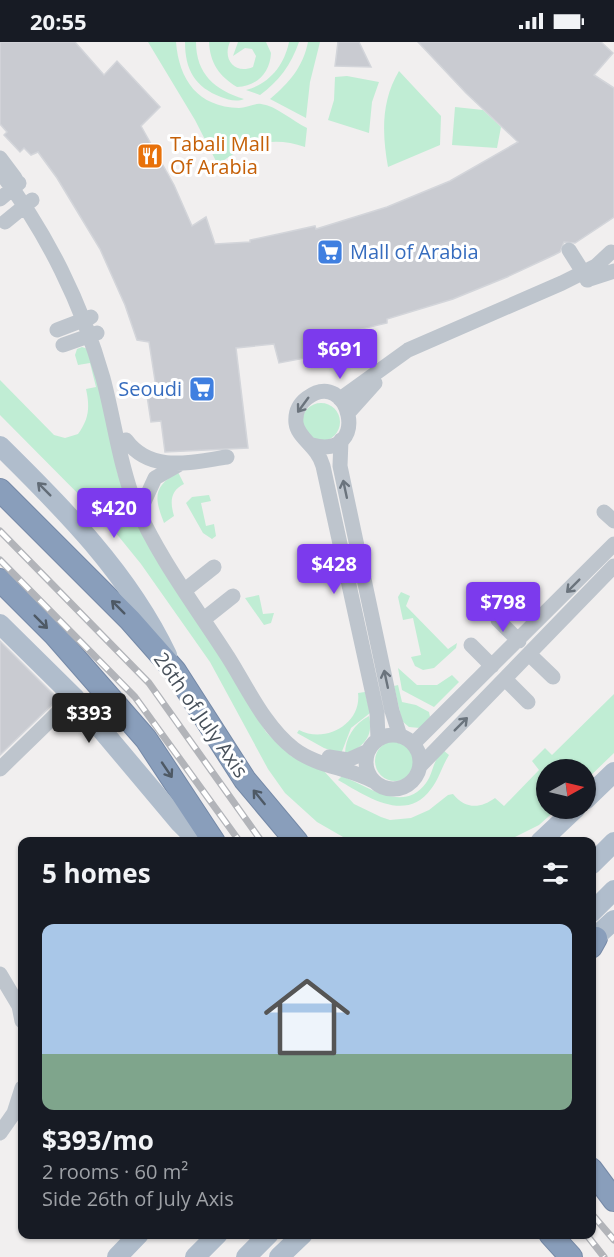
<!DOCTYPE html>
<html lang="en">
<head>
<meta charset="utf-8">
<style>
	body { margin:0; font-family:"Open Sans",sans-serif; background:#20242c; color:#f1f3f6; height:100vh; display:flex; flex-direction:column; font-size:22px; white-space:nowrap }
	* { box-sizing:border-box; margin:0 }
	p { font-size:20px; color:#9ea1a6 }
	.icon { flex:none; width:33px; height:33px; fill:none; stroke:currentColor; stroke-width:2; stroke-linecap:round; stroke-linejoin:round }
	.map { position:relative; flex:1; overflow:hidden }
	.panel { position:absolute; left:18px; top:795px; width:578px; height:402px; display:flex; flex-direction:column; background:#171b24; border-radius:12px; box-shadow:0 2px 4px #0004 }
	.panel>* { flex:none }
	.needle { width:39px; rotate:82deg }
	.tools { position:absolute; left:536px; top:717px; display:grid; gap:12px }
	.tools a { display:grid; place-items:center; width:60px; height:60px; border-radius:50%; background:#171b24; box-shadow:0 2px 4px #0004; font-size:30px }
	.price { position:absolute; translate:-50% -51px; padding:0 14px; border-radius:6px; background:#7c3aed; color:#fff; font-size:20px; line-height:39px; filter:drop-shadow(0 2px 3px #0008) }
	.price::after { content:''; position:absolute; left:50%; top:36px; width:18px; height:14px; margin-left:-9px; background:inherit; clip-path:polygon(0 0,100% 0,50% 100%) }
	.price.current { background:#222; color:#fff }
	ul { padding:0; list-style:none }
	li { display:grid; align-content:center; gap:12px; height:318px; padding:0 24px }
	li span { display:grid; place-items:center; height:186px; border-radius:12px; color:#555 }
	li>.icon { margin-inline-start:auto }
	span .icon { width:108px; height:108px; fill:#fffc; stroke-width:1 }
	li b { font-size:26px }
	h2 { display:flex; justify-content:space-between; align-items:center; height:72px; padding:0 24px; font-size:26px }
	.status { display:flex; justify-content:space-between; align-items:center; height:42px; padding:0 30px; background:#171b24; direction:ltr }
	.status svg { height:16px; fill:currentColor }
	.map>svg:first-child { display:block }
	.green { fill:#c0edd4 }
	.building { fill:#c9cbd1; stroke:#d3d5da; stroke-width:1.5 }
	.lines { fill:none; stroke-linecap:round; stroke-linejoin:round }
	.highway-casing { stroke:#7589a7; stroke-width:24 }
	.minor { stroke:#bec5cd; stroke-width:15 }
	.major { stroke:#b0bdcc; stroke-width:20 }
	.highway { stroke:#899ebb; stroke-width:22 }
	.rail-casing { stroke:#b2b4b9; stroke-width:7 }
	.rail { stroke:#fff; stroke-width:4.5; stroke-dasharray:14; stroke-linecap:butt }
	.oneway { stroke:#6b747d }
	.oneway2 { stroke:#626c77 }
	.oneway3 { stroke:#4e5965 }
	.labels { text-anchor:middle; stroke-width:6; stroke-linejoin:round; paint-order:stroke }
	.food-label { font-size:20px; fill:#c56008; stroke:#fff; text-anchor:start }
	.shop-label { font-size:20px; fill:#366cbe; stroke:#fff; text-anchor:start }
	.street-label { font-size:20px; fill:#48515b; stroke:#fff }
</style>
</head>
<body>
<div class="status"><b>20:55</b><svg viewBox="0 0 49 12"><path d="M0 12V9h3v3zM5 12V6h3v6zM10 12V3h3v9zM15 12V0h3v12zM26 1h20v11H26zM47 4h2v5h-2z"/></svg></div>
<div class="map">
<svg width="614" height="1215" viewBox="0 0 614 1215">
	<rect width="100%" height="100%" fill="#f1efef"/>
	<path class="green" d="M 148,0 L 176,0 C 179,38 198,65 239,66 C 246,66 255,61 261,62 C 277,64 292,79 307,86 L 305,105 C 272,93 244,102 218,123 L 195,78 Z
		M 185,0 L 196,0 C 196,32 215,48 244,57 C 237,60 228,58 221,55 C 195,45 185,28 185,0 Z
		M 209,0 L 230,0 C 222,17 235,33 253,25 L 256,14 L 252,7 L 245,6 L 233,14 L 238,0 L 266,0 L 271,11 C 270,31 257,44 237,45 C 219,34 210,21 209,0 Z
		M 289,0 L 299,0 C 291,23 279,39 260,53 L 246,48 C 269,42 284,24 289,0 Z
		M 308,0 L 320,0 L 310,40 L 306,76 L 270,57 C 289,41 303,25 308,0 Z
		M 399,29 L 441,74 L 440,103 L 388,125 C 382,92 381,59 399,29 Z
		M 347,34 L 379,40 L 372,60 L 369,91 L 328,78 L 334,58 L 335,35 Z
		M 455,65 L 483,68 L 501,85 L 497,106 L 452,103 Z
		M 82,305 L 88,307 L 92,313 L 118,433 L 266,690 L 291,714 L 323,728 L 354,762 L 381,775 L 390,778 L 411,776 L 429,768 L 448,753 L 453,752 C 465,767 480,767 495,756 L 504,764 L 539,728 L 532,719 L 545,706 L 552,713 L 614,652 L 614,711 L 585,739 L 585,728 L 546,728 L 546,766 L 557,767 L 539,783 L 507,799 L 350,799 L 317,780 L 285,751 L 268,727 L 210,620 L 141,522 L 111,485 L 0,373 L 0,338 L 54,393 L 65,396 L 78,392 C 89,377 90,365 86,347 L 96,345 L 90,321 L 78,323 L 75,313 L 77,307 Z
		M302 380a19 19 0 1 1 38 0a19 19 0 1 1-38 0Z
		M 178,430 L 184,442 C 170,449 170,460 174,474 L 164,481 C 154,455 153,445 178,430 Z
		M 209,453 L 211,459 L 201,461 L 206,484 L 214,482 L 216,494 L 212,497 L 203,491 L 186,461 L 192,455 Z
		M 401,550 L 410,554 L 406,564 L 448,607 L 457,601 L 456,606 L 434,626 L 423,628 L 415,624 L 411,615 L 421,613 L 413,576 L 403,578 L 398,555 Z
		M 259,553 L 263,572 L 274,571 L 271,581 L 264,583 L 245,556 Z
		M 398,626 L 417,643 L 437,643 L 452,633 L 459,640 L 434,665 L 402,648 Z
		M 398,643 L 402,660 L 416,663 L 429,670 L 430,675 L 420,686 L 409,685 L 402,679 L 394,644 Z
		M 365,650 L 370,671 L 351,686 L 341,712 L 324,706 L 297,691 L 299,688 C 325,702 362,682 358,651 Z
		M 369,674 C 374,695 363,705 345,713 C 345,696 354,682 369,674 Z
		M375 719a20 20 0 1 1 40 0a20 20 0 1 1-40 0Z
		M 443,708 L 449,713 C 442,724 439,737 431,747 C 406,782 366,754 338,738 L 342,734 C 367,744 404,772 426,741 C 434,730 431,722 443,708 Z"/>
	<path class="building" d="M 0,0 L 75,0 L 104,33 L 117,19 L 160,65 L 141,84 L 174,143 L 192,184 L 206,175 L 215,202 L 250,200 L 250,198 L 283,191 L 315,184 L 316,187 L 387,165 L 450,139 L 518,100 L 466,51 L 418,0 L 601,0 L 613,11 L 594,33 L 614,46 L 614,175 L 575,201 L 564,200 L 560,210 L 554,213 L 507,235 L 453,257 L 387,277 L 387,281 L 340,292 L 342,309 L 279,321 L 274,302 L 236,306 L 248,406 L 165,410 L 161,379 L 151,380 L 146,347 L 156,345 L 149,300 L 137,298 L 125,263 L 100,207 L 57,136 L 38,110 L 31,113 L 24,106 L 20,110 L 4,93 L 7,90 L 0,82 Z
		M 338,0 L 359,0 L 371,25 L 335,24 Z
		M 0,599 L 58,657 L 0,713 Z"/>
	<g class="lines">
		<defs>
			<path id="highway" d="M 0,448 L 130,578 L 175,629 L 245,738 L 297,800
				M 0,538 L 55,593 L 146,697 L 214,800
				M 591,905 L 596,896
				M 591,1127 L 614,1158
				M 550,1192 L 571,1215"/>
		</defs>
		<use href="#highway" class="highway-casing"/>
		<path class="minor" d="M 0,116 L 15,136
			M 0,130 C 47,190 82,263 103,336 C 114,377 119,420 134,459 C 157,514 196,565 228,615 C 247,645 265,685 294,707 C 318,725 347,725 373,739
			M 0,157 L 19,141
			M 5,180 L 32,158
			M 569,208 L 588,238
			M 587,238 L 614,229
			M 57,288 L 91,275
			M 63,303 L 97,291
			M 340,357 L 408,308 L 562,241 L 596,224 L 611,210
			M 349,370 L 375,341
			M 126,398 C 151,432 192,420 227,415
			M 341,398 L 340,424 L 392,669 L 400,694
			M 312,403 C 372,419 350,324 307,356 C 299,362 295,371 296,381 C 298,397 317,403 323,424 L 377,671 L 378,697
			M 144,460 L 155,436 L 178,423
			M 604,470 L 614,479
			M 185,548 L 214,525
			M 204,577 L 233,554
			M 498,578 L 519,599
			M 471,603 L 492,624
			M 529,612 L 553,635
			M 506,638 L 528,660
			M366 720a27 27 0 1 1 54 0a27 27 0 1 1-54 0Z
			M 413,702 L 614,502
			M 329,715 L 348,718 L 368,709
			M 420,724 L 614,524
			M 0,727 L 74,655
			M 0,932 L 19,964 L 22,979
			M 0,1091 L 14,1071 L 22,1046"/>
		<path class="major" d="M 0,404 C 64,467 128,531 167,613
			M 0,582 L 74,655 L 180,781 L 199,800
			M 585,758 L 614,730
			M 540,800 L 576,766
			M 591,823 L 614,800
			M 591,871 L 614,848
			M 591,899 L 614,878
			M 117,1215 L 139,1192
			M 195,1215 L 218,1192
			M 246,1215 L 269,1192
			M 279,1215 L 303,1192"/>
		<use href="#highway" class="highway"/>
		<defs>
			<path id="rail" d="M 0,489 L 149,641 L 262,800
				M 0,518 L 135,655 L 240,800
				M 591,1171 L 614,1198
				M 586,1192 L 604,1215"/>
		</defs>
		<use href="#rail" class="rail-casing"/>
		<use href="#rail" class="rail"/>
	</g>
	<defs><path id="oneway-shaft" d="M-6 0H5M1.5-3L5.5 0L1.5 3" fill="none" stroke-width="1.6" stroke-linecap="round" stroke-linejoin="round" transform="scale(1.5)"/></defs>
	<g class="oneway">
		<use href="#oneway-shaft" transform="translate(303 363) rotate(126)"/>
		<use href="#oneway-shaft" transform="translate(345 447) rotate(-102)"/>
		<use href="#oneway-shaft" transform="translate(573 544) rotate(135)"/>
		<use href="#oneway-shaft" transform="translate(386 637) rotate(-102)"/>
		<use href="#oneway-shaft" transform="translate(461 682) rotate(-45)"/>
	</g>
	<use class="oneway2" href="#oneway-shaft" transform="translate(44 447) rotate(-135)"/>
	<g class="oneway3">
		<use href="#oneway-shaft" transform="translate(118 565) rotate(-135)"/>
		<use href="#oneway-shaft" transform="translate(41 580) rotate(45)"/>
		<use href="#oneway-shaft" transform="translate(167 728) rotate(56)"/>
		<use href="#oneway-shaft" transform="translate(259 755) rotate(-129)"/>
	</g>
	<defs>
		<symbol id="restaurant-square" viewBox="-11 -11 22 22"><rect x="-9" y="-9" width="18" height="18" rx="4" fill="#e8710a" stroke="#fff"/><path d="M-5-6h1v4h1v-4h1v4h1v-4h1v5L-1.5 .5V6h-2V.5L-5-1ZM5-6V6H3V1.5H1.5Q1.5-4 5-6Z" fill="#fff"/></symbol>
		<symbol id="supermarket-square" viewBox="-11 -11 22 22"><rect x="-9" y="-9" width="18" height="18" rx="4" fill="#3f7fe0" stroke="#fff"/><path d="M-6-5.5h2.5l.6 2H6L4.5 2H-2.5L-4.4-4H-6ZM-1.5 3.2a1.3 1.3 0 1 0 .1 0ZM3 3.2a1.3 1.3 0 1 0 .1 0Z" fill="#fff"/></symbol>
	</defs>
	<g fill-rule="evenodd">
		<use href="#restaurant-square" x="135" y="99" width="30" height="30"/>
		<use href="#supermarket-square" x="315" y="195" width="30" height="30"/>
		<use href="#supermarket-square" x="187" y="332" width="30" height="30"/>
	</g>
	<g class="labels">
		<g class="food-label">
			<text x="170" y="109">Tabali Mall<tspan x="170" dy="23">Of Arabia</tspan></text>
		</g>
		<g class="shop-label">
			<text x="350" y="217">Mall of Arabia</text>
			<text x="182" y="354" text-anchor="end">Seoudi</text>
		</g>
		<g class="street-label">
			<text transform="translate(201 673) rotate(55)" y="7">26th of July Axis</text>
		</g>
	</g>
</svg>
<div class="tools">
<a><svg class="needle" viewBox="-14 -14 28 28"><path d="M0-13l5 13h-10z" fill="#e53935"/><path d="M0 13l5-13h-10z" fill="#9ea1a6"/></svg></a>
</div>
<b class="price" style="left:340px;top:338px">$691</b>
<b class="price" style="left:114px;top:497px">$420</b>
<b class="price" style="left:334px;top:553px">$428</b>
<b class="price" style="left:503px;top:591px">$798</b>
<b class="price current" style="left:89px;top:702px">$393</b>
<section class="panel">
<h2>5 homes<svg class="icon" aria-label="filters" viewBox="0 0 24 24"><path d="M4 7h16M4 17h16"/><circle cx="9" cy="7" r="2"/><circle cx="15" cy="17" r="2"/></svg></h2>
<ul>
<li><span style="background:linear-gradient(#a9c7e8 70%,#7fa58c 0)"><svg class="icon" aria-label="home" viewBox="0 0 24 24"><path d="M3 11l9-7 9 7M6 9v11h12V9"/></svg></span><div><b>$393/mo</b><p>2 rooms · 60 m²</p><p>Side 26th of July Axis</p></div></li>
</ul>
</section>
</div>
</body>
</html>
